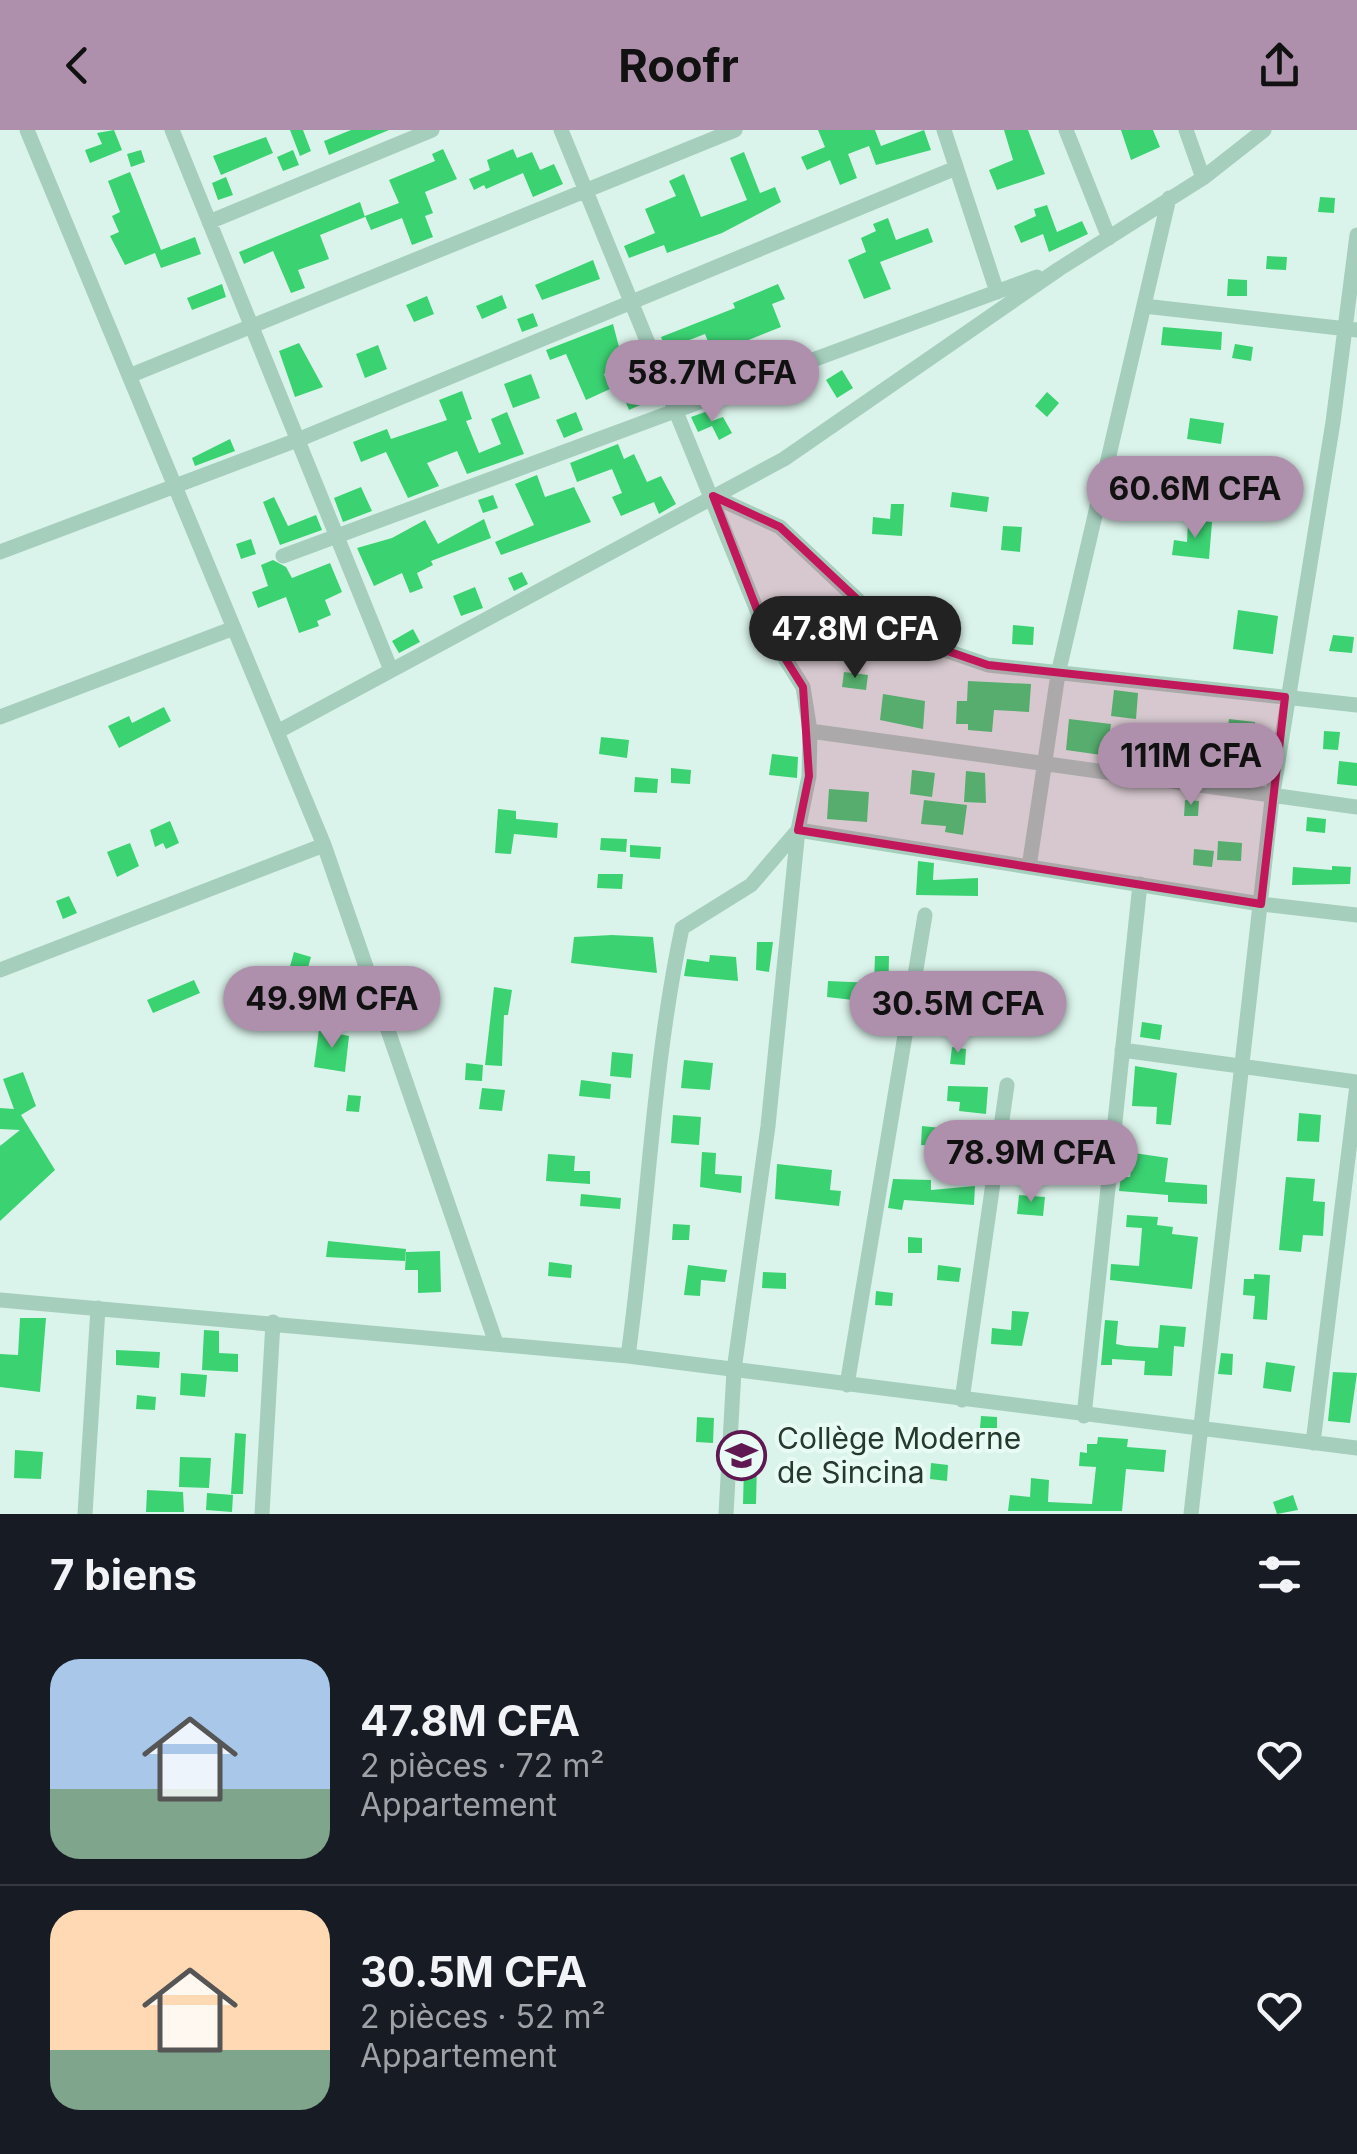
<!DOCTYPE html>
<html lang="fr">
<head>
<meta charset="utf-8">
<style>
	body { margin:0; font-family:Inter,sans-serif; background:#20242c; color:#f1f3f6; height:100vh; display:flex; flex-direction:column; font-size:38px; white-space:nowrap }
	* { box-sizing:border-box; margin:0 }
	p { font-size:32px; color:#9ea1a6 }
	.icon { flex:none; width:55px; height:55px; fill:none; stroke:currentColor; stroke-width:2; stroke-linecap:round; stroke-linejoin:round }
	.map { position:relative; height:1384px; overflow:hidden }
	.sheet { display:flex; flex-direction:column; background:#171b24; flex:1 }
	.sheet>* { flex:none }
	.price { position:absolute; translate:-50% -85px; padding:0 22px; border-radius:35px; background:#af90ac; color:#111; font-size:32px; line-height:65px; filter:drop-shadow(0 2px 5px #0008) }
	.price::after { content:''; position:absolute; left:50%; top:60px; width:30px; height:22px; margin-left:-15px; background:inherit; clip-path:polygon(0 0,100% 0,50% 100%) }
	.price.current { background:#222; color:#fff }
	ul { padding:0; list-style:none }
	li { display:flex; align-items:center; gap:30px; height:250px; padding:0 50px }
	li+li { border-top:2px solid #363941 }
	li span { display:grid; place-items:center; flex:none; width:280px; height:200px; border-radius:30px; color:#555 }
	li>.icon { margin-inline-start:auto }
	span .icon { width:120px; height:120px; fill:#fffc; stroke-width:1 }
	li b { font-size:42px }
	h2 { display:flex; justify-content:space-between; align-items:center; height:120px; padding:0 50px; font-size:42px }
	header { display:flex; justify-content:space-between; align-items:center; height:130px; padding:0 50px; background:#af90ac; color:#111; font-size:45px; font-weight:700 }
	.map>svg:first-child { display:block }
	.building { fill:#3bd272 }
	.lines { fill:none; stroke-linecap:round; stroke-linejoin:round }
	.street { stroke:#a5cebd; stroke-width:15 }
	.marked { fill:#c2185b; fill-opacity:0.2; stroke:#c2185b; stroke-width:8; stroke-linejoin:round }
	.labels { text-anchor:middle; stroke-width:8; stroke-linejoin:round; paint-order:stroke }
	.poi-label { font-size:30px; fill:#27392f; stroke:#e8fbf5; text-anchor:start }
</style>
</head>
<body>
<header><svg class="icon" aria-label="back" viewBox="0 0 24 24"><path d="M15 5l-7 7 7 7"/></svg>Roofr<svg class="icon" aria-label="share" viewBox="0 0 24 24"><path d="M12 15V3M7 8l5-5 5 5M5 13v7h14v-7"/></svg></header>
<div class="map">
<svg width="1357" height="1384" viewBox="0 0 1357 1384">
	<rect width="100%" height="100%" fill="#dbf4eb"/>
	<path class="building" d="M 114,0 L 122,20 L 90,33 L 85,20 L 102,14 L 97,3 Z
		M 290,0 L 303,0 L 311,21 L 300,26 Z
		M 351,0 L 389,0 L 329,25 L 324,11 Z
		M 818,0 L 875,0 L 881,16 L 924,0 L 931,20 L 876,35 L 869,16 L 848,24 L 857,48 L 840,55 L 830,30 L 807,40 L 801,27 L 825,17 Z
		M 1004,0 L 1028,0 L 1045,44 L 997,60 L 989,40 L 1013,30 Z
		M 1121,0 L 1153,0 L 1160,17 L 1131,30 Z
		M 266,7 L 273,23 L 221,45 L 213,26 Z
		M 443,19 L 457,49 L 425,62 L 433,83 L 425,86 L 433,107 L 412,115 L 402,88 L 371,100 L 365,86 L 399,73 L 389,50 L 435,31 L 432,24 Z
		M 513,19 L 517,28 L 532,22 L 540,40 L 554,34 L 563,54 L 533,67 L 523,43 L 486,59 L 484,55 L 474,60 L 469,49 L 490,40 L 487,30 Z
		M 141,20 L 145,32 L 131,37 L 127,24 Z
		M 293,20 L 299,35 L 283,41 L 277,27 Z
		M 744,22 L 760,63 L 775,57 L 781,72 L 722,103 L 667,123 L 664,115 L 629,128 L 624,116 L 655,103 L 645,79 L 676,66 L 669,51 L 684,44 L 701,87 L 747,70 L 730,28 Z
		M 130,42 L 161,120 L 195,107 L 201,124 L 161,138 L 155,123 L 125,135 L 110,106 L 119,102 L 112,86 L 120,82 L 108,51 Z
		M 226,47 L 233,65 L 218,70 L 212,53 Z
		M 1320,67 L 1335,68 L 1334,83 L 1318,82 Z
		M 360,72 L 365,87 L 320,105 L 329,129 L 298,140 L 305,158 L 291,163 L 273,121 L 244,134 L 239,122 Z
		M 1047,75 L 1057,102 L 1082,91 L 1088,104 L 1049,122 L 1043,104 L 1021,113 L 1014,96 L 1036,86 L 1034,79 Z
		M 888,88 L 896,110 L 928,98 L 933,112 L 880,132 L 891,159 L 864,169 L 848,130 L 866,122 L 861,108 L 876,101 L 873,94 Z
		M 1267,126 L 1287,127 L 1286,140 L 1266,139 Z
		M 593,130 L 600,149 L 542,170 L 535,155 Z
		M 1228,149 L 1247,150 L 1247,166 L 1227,166 Z
		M 222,154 L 226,167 L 192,180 L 187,168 Z
		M 778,154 L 785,169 L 772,174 L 781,197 L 746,211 L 752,226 L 739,231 L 732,213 L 712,221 L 705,204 L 666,219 L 661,207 L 735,178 L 733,173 Z
		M 502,165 L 507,178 L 482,189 L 476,176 Z
		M 427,166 L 434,184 L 414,192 L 406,175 Z
		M 533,183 L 538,196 L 522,202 L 517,189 Z
		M 613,194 L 624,236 L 604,244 L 610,259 L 586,270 L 566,224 L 550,230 L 546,220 Z
		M 1163,197 L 1222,202 L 1221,220 L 1161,215 Z
		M 299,213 L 323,257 L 295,267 L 279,221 Z
		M 1235,214 L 1253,217 L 1251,231 L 1232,228 Z
		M 378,215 L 387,239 L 365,248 L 356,224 Z
		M 842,240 L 853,258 L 837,268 L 826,250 Z
		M 531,244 L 540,268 L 513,278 L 504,254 Z
		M 644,260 L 649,271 L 629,280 L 624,268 Z
		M 462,261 L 472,289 L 466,291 L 479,323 L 501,314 L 491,289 L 507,282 L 524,324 L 467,344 L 457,321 L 427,333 L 439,356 L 408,368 L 386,322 L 361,332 L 353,312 L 387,299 L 391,309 L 447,290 L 439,270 Z
		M 1047,262 L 1059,273 L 1047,287 L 1035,276 Z
		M 708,281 L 712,291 L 723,287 L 732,303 L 719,310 L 712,296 L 698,302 L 691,287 Z
		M 576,282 L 583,300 L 564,308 L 556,290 Z
		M 1190,288 L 1224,293 L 1221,314 L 1187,309 Z
		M 230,309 L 235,321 L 195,336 L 192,328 Z
		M 618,314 L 624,329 L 634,324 L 647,352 L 661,346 L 676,374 L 659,384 L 654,372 L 621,386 L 612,367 L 622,363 L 612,339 L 577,352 L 570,333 Z
		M 537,345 L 545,367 L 574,357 L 591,392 L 501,425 L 495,412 L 534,395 L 515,354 Z
		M 361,357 L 372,381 L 343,392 L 334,368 Z
		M 952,362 L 989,367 L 987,382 L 950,377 Z
		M 493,365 L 498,378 L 483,383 L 478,370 Z
		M 274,367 L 288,396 L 316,385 L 322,400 L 280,415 L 263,372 Z
		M 1137,372 L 1153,373 L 1152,389 L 1135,388 Z
		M 891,374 L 904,374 L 902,406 L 872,404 L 873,387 L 890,389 Z
		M 484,389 L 491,408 L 431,431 L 433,435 L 417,443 L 423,458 L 410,463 L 402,443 L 374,456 L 357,418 L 392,408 L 425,390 L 438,414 Z
		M 1188,390 L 1212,392 L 1209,429 L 1172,425 L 1174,410 L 1187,412 Z
		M 1003,396 L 1022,397 L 1020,422 L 1001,420 Z
		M 251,409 L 256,424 L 241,429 L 236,414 Z
		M 273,430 L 286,437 L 292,448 L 330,433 L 342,462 L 325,470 L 331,485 L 317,491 L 319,496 L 299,503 L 286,467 L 258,478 L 252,462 L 268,456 L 261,435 Z
		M 522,442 L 528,454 L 514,461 L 508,448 Z
		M 475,457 L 483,478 L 461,486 L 453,466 Z
		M 910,469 L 933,472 L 929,498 L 908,495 Z
		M 1238,480 L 1278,486 L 1273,524 L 1233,519 Z
		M 1013,495 L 1034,497 L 1033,515 L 1012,514 Z
		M 413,499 L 420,512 L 399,523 L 392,511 Z
		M 1333,505 L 1354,507 L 1352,523 L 1329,521 Z
		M 844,542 L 868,545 L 866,560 L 842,557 Z
		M 968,551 L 1031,554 L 1029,582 L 994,580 L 992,602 L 968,600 L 968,594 L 956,594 L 957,571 L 967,571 Z
		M 1114,560 L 1138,563 L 1136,589 L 1111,586 Z
		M 883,564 L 925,571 L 923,599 L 880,590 Z
		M 164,577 L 171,591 L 119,618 L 108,596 L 129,586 L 132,593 Z
		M 1069,589 L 1111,594 L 1108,614 L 1146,617 L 1144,631 L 1066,620 Z
		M 1229,589 L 1255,592 L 1257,630 L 1188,628 L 1189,608 L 1226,610 Z
		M 1324,601 L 1340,602 L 1338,620 L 1323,619 Z
		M 601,607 L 629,610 L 627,628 L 599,624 Z
		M 772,624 L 798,627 L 797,648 L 769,645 Z
		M 1339,631 L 1357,633 L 1357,656 L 1337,654 Z
		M 671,638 L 691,640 L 690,654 L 671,653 Z
		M 912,640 L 935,643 L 932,667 L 910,664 Z
		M 966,641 L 985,643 L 986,673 L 964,672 Z
		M 635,647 L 658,649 L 657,663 L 634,662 Z
		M 829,659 L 869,662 L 867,692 L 827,689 Z
		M 924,670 L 967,675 L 963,705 L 945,702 L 946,696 L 921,694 Z
		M 1185,670 L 1199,671 L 1198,686 L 1184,686 Z
		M 498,679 L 516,681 L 516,689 L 558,693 L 557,708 L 514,704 L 511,724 L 495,723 Z
		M 1307,687 L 1326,689 L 1325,703 L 1306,701 Z
		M 170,691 L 179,713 L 166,719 L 163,713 L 155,717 L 150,700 Z
		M 601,708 L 627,709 L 626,722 L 600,720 Z
		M 1218,711 L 1242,713 L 1241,731 L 1217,730 Z
		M 130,713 L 139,736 L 117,747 L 107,722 Z
		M 630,715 L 661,717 L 660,729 L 630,727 Z
		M 1194,719 L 1214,721 L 1212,737 L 1193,735 Z
		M 918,731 L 934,733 L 933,750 L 978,748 L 978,766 L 916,765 Z
		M 1332,736 L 1351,737 L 1350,754 L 1292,755 L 1293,737 L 1332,740 Z
		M 598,744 L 623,744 L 622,759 L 597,758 Z
		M 69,766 L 77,783 L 63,789 L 56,771 Z
		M 612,805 L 653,807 L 657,843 L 571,833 L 574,807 Z
		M 757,812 L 773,812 L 769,842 L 756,840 Z
		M 294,822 L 311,827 L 301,862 L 284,858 Z
		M 710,825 L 736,827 L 738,851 L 684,846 L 687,829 L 709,832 Z
		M 875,826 L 889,826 L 888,874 L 827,867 L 828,851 L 874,853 Z
		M 194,850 L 200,863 L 153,883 L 147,870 Z
		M 494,857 L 512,860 L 508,885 L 504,885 L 502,936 L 485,935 Z
		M 295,870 L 321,873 L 318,897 L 293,893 Z
		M 1142,892 L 1162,895 L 1160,910 L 1140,907 Z
		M 319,900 L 349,906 L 345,942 L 314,937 Z
		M 952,917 L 966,919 L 965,935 L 950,934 Z
		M 612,922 L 633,924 L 631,948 L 610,946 Z
		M 684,930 L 713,933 L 710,960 L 681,958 Z
		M 466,933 L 483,935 L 482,951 L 465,950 Z
		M 1135,936 L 1177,943 L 1171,995 L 1156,994 L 1157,977 L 1132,976 Z
		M 23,942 L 36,976 L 21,985 L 55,1040 L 0,1091 L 0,1016 L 20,1000 L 0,999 L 0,978 L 14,979 L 3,949 Z
		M 581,950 L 611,954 L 610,969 L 579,966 Z
		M 948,956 L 988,957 L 986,984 L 959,981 L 960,972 L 947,971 Z
		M 482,958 L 505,960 L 502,981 L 479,979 Z
		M 348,965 L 361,966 L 359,982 L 346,981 Z
		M 1299,983 L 1321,985 L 1319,1012 L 1297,1011 Z
		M 673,985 L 701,987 L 699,1015 L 671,1013 Z
		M 922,996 L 941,998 L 940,1016 L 921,1015 Z
		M 702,1022 L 716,1023 L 715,1044 L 742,1046 L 741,1063 L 700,1057 Z
		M 1134,1023 L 1168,1028 L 1165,1052 L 1207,1055 L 1207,1074 L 1168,1072 L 1168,1065 L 1119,1061 L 1121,1047 L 1130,1047 Z
		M 548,1024 L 575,1026 L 574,1041 L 590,1041 L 590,1054 L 546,1051 Z
		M 777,1034 L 832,1040 L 830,1060 L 841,1061 L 839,1076 L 775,1069 Z
		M 1286,1047 L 1315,1049 L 1313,1071 L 1325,1072 L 1323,1106 L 1303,1105 L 1301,1122 L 1279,1120 Z
		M 893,1049 L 931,1050 L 931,1060 L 975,1056 L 974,1075 L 904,1070 L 902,1080 L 888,1078 Z
		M 581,1064 L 621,1068 L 620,1079 L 580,1076 Z
		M 1019,1065 L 1045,1067 L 1043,1086 L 1017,1084 Z
		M 1127,1085 L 1158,1087 L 1157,1095 L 1173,1097 L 1172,1104 L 1198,1107 L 1192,1159 L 1110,1150 L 1111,1134 L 1139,1136 L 1142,1098 L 1126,1097 Z
		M 673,1094 L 690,1095 L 689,1110 L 672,1110 Z
		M 908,1107 L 922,1108 L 922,1123 L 908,1123 Z
		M 328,1111 L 406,1119 L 405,1131 L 326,1127 Z
		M 440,1121 L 441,1162 L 418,1163 L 418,1140 L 405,1140 L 406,1122 Z
		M 549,1132 L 572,1135 L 571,1148 L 548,1146 Z
		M 688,1135 L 727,1140 L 725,1152 L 701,1150 L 700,1166 L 684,1165 Z
		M 938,1135 L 961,1138 L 959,1152 L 937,1150 Z
		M 763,1142 L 786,1143 L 786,1159 L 762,1158 Z
		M 1254,1144 L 1270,1145 L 1267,1190 L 1253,1189 L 1255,1166 L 1243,1165 L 1244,1149 L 1254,1149 Z
		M 876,1161 L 893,1163 L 892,1176 L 875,1175 Z
		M 1012,1181 L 1029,1182 L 1022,1216 L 991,1214 L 992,1198 L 1011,1200 Z
		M 20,1188 L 46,1188 L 40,1262 L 0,1257 L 0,1224 L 18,1225 Z
		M 1105,1190 L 1118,1191 L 1116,1214 L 1126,1216 L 1158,1218 L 1160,1195 L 1186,1197 L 1184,1217 L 1174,1216 L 1172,1246 L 1144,1245 L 1145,1231 L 1112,1229 L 1112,1235 L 1101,1235 Z
		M 204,1200 L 219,1201 L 219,1223 L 238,1224 L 238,1242 L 202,1240 Z
		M 116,1220 L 160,1222 L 159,1238 L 116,1235 Z
		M 1221,1223 L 1233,1224 L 1232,1245 L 1218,1244 Z
		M 1266,1232 L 1295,1236 L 1291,1262 L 1263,1258 Z
		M 1333,1242 L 1357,1243 L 1350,1293 L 1328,1291 Z
		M 181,1243 L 207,1245 L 205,1267 L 180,1265 Z
		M 137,1265 L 156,1267 L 155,1280 L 136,1279 Z
		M 981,1286 L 997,1287 L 997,1299 L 980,1298 Z
		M 697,1287 L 714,1288 L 713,1313 L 696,1312 Z
		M 235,1303 L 246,1304 L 243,1364 L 231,1364 Z
		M 1098,1307 L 1128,1309 L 1127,1317 L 1166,1320 L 1164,1342 L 1126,1339 L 1122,1381 L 1008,1381 L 1010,1365 L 1030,1367 L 1031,1348 L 1049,1350 L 1048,1372 L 1092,1374 L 1096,1337 L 1079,1336 L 1080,1322 L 1087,1323 L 1087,1314 L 1097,1314 Z
		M 15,1320 L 43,1322 L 41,1349 L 14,1348 Z
		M 180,1327 L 211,1328 L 209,1358 L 179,1357 Z
		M 931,1333 L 948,1335 L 947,1351 L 930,1349 Z
		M 744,1334 L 757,1334 L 756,1374 L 743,1374 Z
		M 147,1360 L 183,1362 L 184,1382 L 146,1382 Z
		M 207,1363 L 233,1365 L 232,1382 L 206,1380 Z
		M 1293,1365 L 1298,1380 L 1277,1384 L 1273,1372 Z"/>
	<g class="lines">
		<path class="street" d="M 27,0 L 324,715 L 496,1213
			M 172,0 L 391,540
			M 561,0 L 761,490 L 803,557 L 810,601 L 809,646 L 798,700 L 751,755 L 682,798 C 652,939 648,1083 628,1226
			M 944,0 L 997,162
			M 1066,0 L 1109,108
			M 1186,0 L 1203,48
			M 209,92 L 432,0
			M 1144,176 L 1357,200
			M 129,246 L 735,0
			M 713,366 L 780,397 L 892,502 L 988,535 L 1357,575
			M 0,422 L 300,309 L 956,38
			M 283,426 L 1037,147
			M 0,587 L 234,498
			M 810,601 L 1357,677
			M 277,602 L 784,329 L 1059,139 L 1203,48 L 1264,0
			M 1029,737 L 1058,544 L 1169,68
			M 0,840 L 324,715
			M 1122,920 L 1357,952
			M 0,1170 L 628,1226 L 1357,1318
			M 847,1255 L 925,785
			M 962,1270 L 1007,955
			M 1084,1286 L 1140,754
			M 1313,1313 L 1357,955
			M 85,1384 L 98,1178
			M 262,1384 L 273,1192
			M 726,1384 L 734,1240 L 768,996 L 798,700 L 1261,774 L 1357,785
			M 1191,1384 L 1272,669 L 1333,292 L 1357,105"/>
	</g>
	<path class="marked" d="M 713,366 L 780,397 L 892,502 L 988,535 L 1285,567 L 1261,774 L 798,700 L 809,646 L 803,557 L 761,490 Z"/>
	<defs>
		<symbol id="school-ring" viewBox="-11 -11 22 22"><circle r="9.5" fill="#e8fbf5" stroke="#5f1851" stroke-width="1.5"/><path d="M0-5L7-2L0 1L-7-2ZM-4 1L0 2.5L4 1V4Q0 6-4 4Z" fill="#5f1851"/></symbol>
	</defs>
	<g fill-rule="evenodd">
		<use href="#school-ring" x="714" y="1298" width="55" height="55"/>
	</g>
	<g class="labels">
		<g class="poi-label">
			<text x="777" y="1319">Collège Moderne<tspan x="777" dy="34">de Sincina</tspan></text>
		</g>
	</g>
</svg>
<b class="price" style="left:712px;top:295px">58.7M CFA</b>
<b class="price" style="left:1195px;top:411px">60.6M CFA</b>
<b class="price current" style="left:855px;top:551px">47.8M CFA</b>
<b class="price" style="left:1191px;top:678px">111M CFA</b>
<b class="price" style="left:332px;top:921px">49.9M CFA</b>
<b class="price" style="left:958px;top:926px">30.5M CFA</b>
<b class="price" style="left:1031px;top:1075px">78.9M CFA</b>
</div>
<section class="sheet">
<h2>7 biens<svg class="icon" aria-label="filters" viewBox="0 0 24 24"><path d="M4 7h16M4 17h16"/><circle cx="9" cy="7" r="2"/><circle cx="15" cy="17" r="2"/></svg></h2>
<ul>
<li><span style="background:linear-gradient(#a9c7e8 65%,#7fa58c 0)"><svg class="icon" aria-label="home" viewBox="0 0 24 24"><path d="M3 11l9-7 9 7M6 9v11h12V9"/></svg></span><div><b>47.8M CFA</b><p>2 pièces · 72 m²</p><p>Appartement</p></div><svg class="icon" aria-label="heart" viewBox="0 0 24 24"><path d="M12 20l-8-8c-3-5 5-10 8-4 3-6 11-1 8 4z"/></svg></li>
<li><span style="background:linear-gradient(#ffd9b3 70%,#7fa58c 0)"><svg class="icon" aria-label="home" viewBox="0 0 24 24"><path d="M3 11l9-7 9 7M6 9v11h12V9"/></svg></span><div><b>30.5M CFA</b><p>2 pièces · 52 m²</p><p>Appartement</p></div><svg class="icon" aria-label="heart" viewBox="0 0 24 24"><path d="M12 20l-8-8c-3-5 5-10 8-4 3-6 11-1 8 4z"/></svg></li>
</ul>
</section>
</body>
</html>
